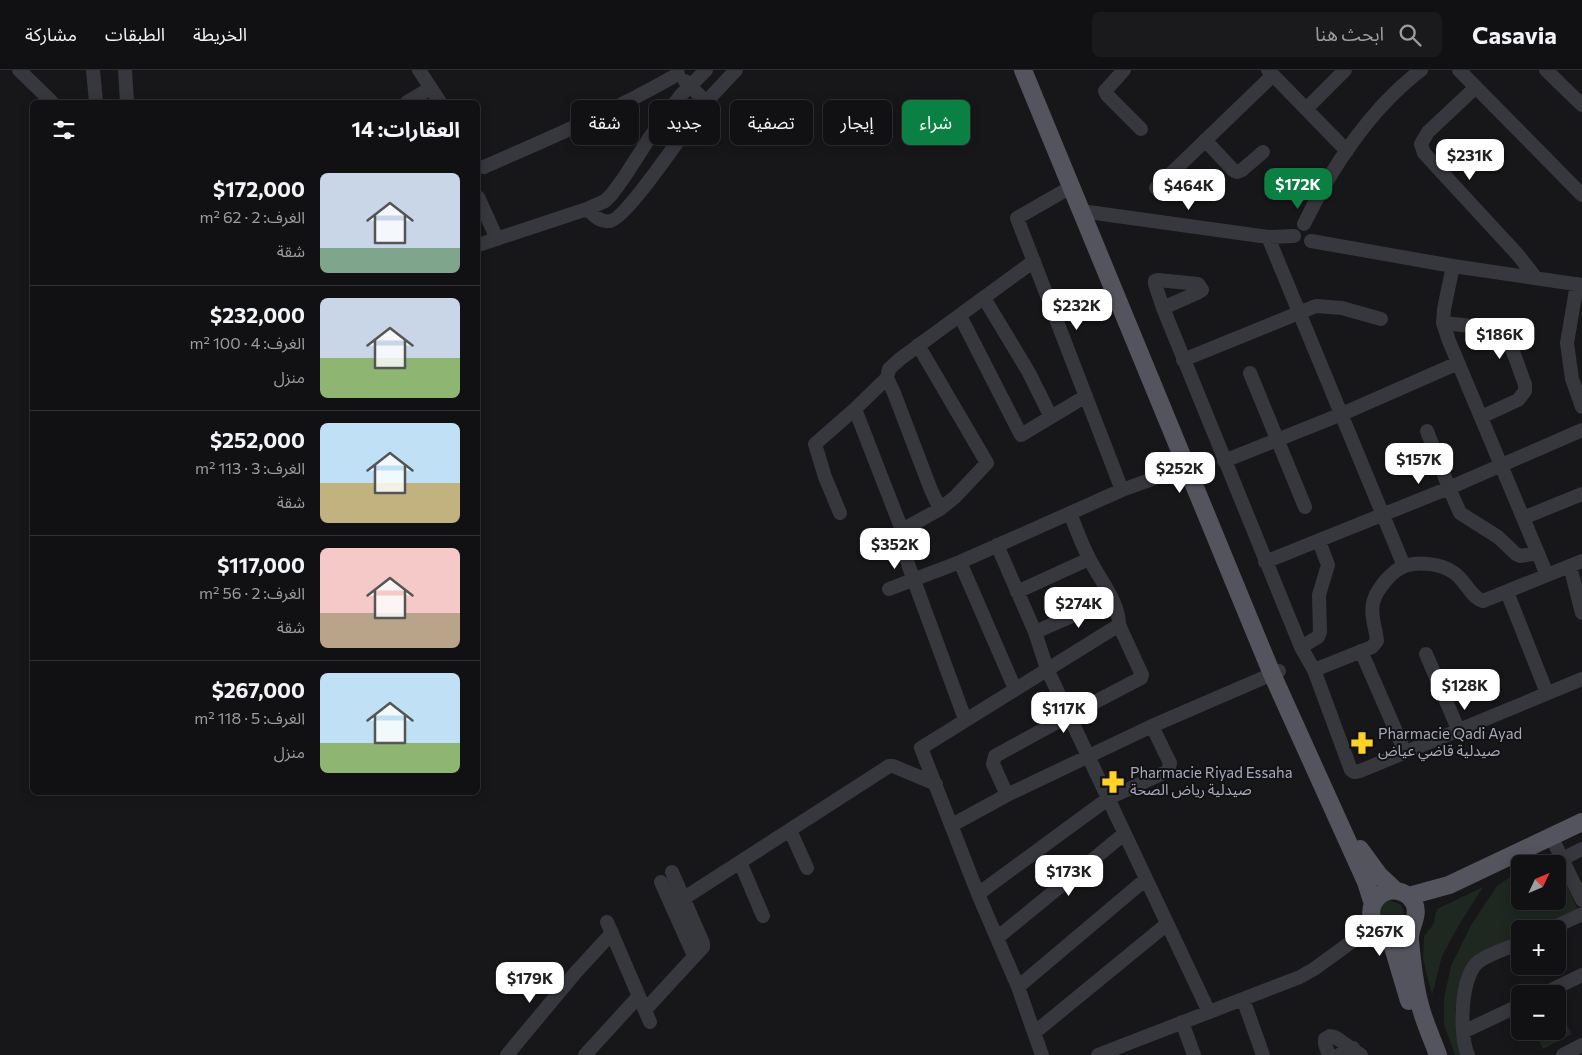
<!DOCTYPE html>
<html lang="ar">
<head>
<meta charset="utf-8">
<style>
	body { margin:0; font-family:Commissioner,"Noto Sans Arabic",sans-serif; background:#1a191c; color:#f1f3f6; direction:rtl; height:100vh; display:flex; flex-direction:column; font-size:19px; white-space:nowrap }
	* { box-sizing:border-box; margin:0 }
	p { font-size:16px; color:#9c9da0 }
	.icon { flex:none; width:28px; height:28px; fill:none; stroke:currentColor; stroke-width:2; stroke-linecap:round; stroke-linejoin:round }
	.map { position:relative; flex:1; overflow:hidden; direction:ltr }
	.drawer { position:absolute; left:30px; top:30px; width:450px; height:695px; display:flex; flex-direction:column; background:#111013; border-radius:8px; box-shadow:0 2px 12px #0003,0 0 0 1px #303033; direction:rtl }
	.drawer>* { flex:none }
	.guide { position:absolute; left:495px; top:30px; width:475px; height:45px; direction:rtl; display:flex; gap:10px }
	.needle { width:32px; rotate:46deg }
	.fabs { position:absolute; left:1511px; top:785px; display:grid; gap:10px }
	.fabs a { display:grid; place-items:center; width:55px; height:55px; border-radius:8px; background:#111013; box-shadow:0 2px 12px #0003,0 0 0 1px #303033; font-size:25px }
	.price { position:absolute; translate:-50% -42px; padding:0 11px; border-radius:10px; background:#fff; color:#222; font-size:16px; line-height:32px; filter:drop-shadow(0 1px 2px #0008) }
	.price::after { content:''; position:absolute; left:50%; top:30px; width:15px; height:11px; margin-left:-8px; background:inherit; clip-path:polygon(0 0,100% 0,50% 100%) }
	.price.active { background:#0b8043; color:#fff }
	ul { padding:0; list-style:none }
	li { display:flex; align-items:center; gap:15px; height:125px; padding:0 20px }
	li+li { border-top:1px solid #303033 }
	li span { display:grid; place-items:center; flex:none; width:140px; height:100px; border-radius:8px; color:#555 }
	li>.icon { margin-inline-start:auto }
	span .icon { width:60px; height:60px; fill:#fffc; stroke-width:1 }
	li b { font-size:21px }
	h2 { display:flex; justify-content:space-between; align-items:center; height:60px; padding:0 20px; font-size:21px }
	.pill { padding:0 18px; border-radius:8px; background:#111013; box-shadow:0 2px 12px #0003,0 0 0 1px #303033; font-size:18px; line-height:45px }
	.pill.active { background:#0b8043; color:#fff }
	header { display:flex; align-items:center; gap:30px; box-sizing:border-box; height:70px; padding:0 25px; background:#111013; border-bottom:1px solid #303033 }
	header strong { font-size:24px }
	nav { display:flex; gap:28px; margin-inline-start:auto; font-size:18px }
	.search { width:350px; height:45px; background:#1a191c; display:flex; align-items:center; gap:12px; box-sizing:border-box; padding:0 18px; border-radius:8px; color:#9c9da0; font-size:19px }
	.map>svg:first-child { display:block }
	.green { fill:#1e2720 }
	.lines { fill:none; stroke-linecap:round; stroke-linejoin:round }
	.minor { stroke:#37373e; stroke-width:14 }
	.major { stroke:#53545d; stroke-width:18 }
	.labels { text-anchor:middle; stroke-width:4; stroke-linejoin:round; paint-order:stroke }
	.poi-label { font-size:15px; fill:#a7abb9; stroke:#121114; text-anchor:start }
</style>
</head>
<body>
<header>
<strong>Casavia</strong>
<div class="search"><svg class="icon" aria-label="search" viewBox="0 0 24 24"><circle cx="10" cy="10" r="6"/><path d="M15 15l6 6"/></svg>ابحث هنا</div>
<nav><a>الخريطة</a><a>الطبقات</a><a>مشاركة</a></nav>
</header>
<div class="map">
<svg width="1582" height="985" viewBox="0 0 1582 985">
	<rect width="100%" height="100%" fill="#171619"/>
	<path class="green" d="M 1558,795 L 1578,840 L 1537,859 L 1520,859 L 1520,867 L 1464,905 L 1455,941 L 1459,972 L 1464,985 L 1455,985 L 1444,955 L 1444,928 L 1451,896 L 1471,855 L 1497,816 L 1513,805 L 1520,802 L 1520,831 L 1558,831 Z
		M 1483,817 L 1459,855 L 1442,886 L 1432,925 L 1423,889 L 1424,866 L 1433,855 L 1437,839 Z
		M 1388,830 L 1400,834 C 1404,840 1405,844 1404,851 L 1391,862 L 1375,839 Z
		M 1560,942 L 1572,964 L 1543,979 L 1534,961 L 1558,961 L 1558,943 Z"/>
	<g class="lines">
		<path class="minor" d="M 19,0 L 52,32
			M 93,0 L 96,32
			M 125,0 L 127,32
			M 419,0 L 440,32
			M 1124,0 L 1105,21 L 1107,25 L 1141,59
			M 1268,0 L 1347,81
			M 1459,0 L 1582,125
			M 1546,0 L 1582,35
			M 685,11 L 706,32 L 736,0
			M 1476,17 L 1428,62 L 1421,74 L 1424,83 L 1518,185 L 1536,208
			M 407,32 L 431,18
			M 1306,39 L 1345,0
			M 1205,70 L 1233,100 L 1237,102 L 1242,100 L 1263,82
			M 484,97 C 550,68 616,40 678,4
			M 1071,117 L 1017,148 L 1122,420
			M 1156,118 L 1273,5
			M 478,127 L 497,169
			M 587,139 C 594,145 600,153 610,151 C 627,149 691,51 706,32
			M 1081,141 L 1268,167 L 1294,166
			M 1304,154 C 1331,98 1371,38 1421,0
			M 1268,167 L 1404,496
			M 1311,171 L 1453,196 L 1582,215
			M 478,175 L 587,139 L 605,131 L 612,124 L 625,106 L 650,67 L 681,25 L 706,0
			M 1453,196 L 1444,239 L 1443,253 L 1449,271 L 1547,505
			M 1577,214 L 1567,273 L 1572,309 L 1582,337
			M 984,228 L 1028,301 L 1051,347
			M 1163,238 L 1199,222 L 1202,220 L 1198,214 L 1158,210 L 1155,211 L 1155,214 L 1163,238 L 1301,577 L 1314,600 L 1351,700 L 1354,702 L 1360,701 L 1582,609
			M 960,246 L 1021,365 L 1086,326
			M 1443,253 C 1460,255 1497,257 1507,270 C 1515,282 1519,300 1525,314 L 1525,321 L 1518,330 L 1481,347
			M 1183,290 L 1316,236 L 1342,238 L 1381,249
			M 1250,303 L 1305,437
			M 887,308 L 894,323 L 931,420 L 940,439
			M 855,339 L 902,460 L 904,479 L 909,497 L 965,649
			M 1427,361 L 1449,418 L 1460,443 L 1498,467 L 1516,484 L 1520,486 L 1538,483
			M 1224,391 L 1342,344 L 1458,293
			M 840,443 L 825,407 L 815,374 L 855,339 L 887,308 L 889,299 L 900,289 L 1034,191
			M 1523,448 L 1582,424
			M 902,460 L 940,439 L 955,427 L 987,393 L 918,275
			M 997,475 L 1035,562 L 1047,599 L 1209,942
			M 960,492 L 1015,619
			M 1265,492 L 1449,418 L 1582,360
			M 1570,496 L 1582,543
			M 889,519 L 960,492 L 1122,420 L 1194,394
			M 1017,522 L 1089,489
			M 1507,522 L 1547,623
			M 1035,562 L 1111,529
			M 1301,577 L 1318,567 L 1320,562 L 1319,525 L 1328,495 L 1319,471
			M 1361,581 L 1405,682
			M 1426,584 L 1458,659
			M 1314,600 L 1372,577 L 1377,571 C 1376,558 1370,546 1373,533 C 1376,520 1392,500 1405,496 C 1419,491 1441,494 1453,502 C 1465,509 1470,527 1483,531 L 1582,491
			M 1007,725 L 993,694 L 995,686 L 1070,645 L 1141,608 L 1142,605 L 1119,555
			M 952,755 L 1007,725 L 1152,656 L 1279,601
			M 790,760 L 807,798
			M 1552,768 L 1582,830
			M 1562,789 L 1582,779
			M 740,792 L 763,846
			M 661,812 L 694,886
			M 978,824 L 1109,728 L 1168,701 L 1170,693 L 1152,656
			M 673,837 L 678,832 L 889,696 L 893,696 L 936,714
			M 607,852 L 650,952
			M 1550,859 L 1582,844
			M 997,868 L 1124,764
			M 1018,917 L 1146,809
			M 1543,924 L 1582,905
			M 1243,929 L 1263,985
			M 645,940 L 703,877 L 703,873 L 672,802
			M 1182,952 L 1194,985
			M 1463,962 L 1520,935
			M 1034,963 L 1167,854
			M 507,985 L 576,902 L 612,863
			M 585,985 L 639,926
			M 1042,985 L 1018,917 L 978,824 L 921,678 L 1119,555 C 1119,532 1100,510 1090,490 C 1082,475 1076,459 1070,443
			M 1098,985 L 1300,907 L 1314,899 L 1354,870 L 1373,849
			M 1329,985 L 1325,974 L 1325,969 L 1330,966 L 1335,967 L 1361,985
			M 1339,985 L 1353,978
			M 1468,985 C 1459,966 1460,907 1478,892 C 1488,884 1508,878 1520,873
			M 1563,985 L 1582,975"/>
		<path class="major" d="M 1023,0 L 1272,604 L 1366,812 L 1373,834
			M 1360,779 L 1379,805 L 1395,820
			M 1409,826 L 1449,815 L 1582,752
			M 1412,856 C 1386,879 1358,847 1378,827 C 1389,816 1407,820 1414,833 C 1420,846 1409,857 1410,870 C 1412,891 1414,914 1420,935 C 1424,952 1432,968 1438,985
			M 1389,864 L 1409,931"/>
	</g>
	<defs>
		<symbol id="pharmacy-bare" viewBox="-9 -9 18 18"><path d="M-2-6h4v4h4v4h-4v4h-4v-4h-4v-4h4Z" fill="#ffd228" stroke="#121114" stroke-width="2.5" paint-order="stroke"/></symbol>
	</defs>
	<g fill-rule="evenodd">
		<use href="#pharmacy-bare" x="1346" y="657" width="32" height="32"/>
		<use href="#pharmacy-bare" x="1097" y="696" width="32" height="32"/>
	</g>
	<g class="labels">
		<g class="poi-label">
			<text x="1378" y="669">Pharmacie Qadi Ayad<tspan x="1378" dy="17">صيدلية قاضي عياض</tspan></text>
			<text x="1130" y="708">Pharmacie Riyad Essaha<tspan x="1130" dy="17">صيدلية رياض الصحة</tspan></text>
		</g>
	</g>
</svg>
<div class="fabs">
<a><svg class="needle" viewBox="-14 -14 28 28"><path d="M0-13l5 13h-10z" fill="#e53935"/><path d="M0 13l5-13h-10z" fill="#9c9da0"/></svg></a>
<a>+</a>
<a>−</a>
</div>
<b class="price" style="left:1470px;top:111px">$231K</b>
<b class="price active" style="left:1298px;top:140px">$172K</b>
<b class="price" style="left:1189px;top:141px">$464K</b>
<b class="price" style="left:1077px;top:261px">$232K</b>
<b class="price" style="left:1500px;top:290px">$186K</b>
<b class="price" style="left:1419px;top:415px">$157K</b>
<b class="price" style="left:1180px;top:424px">$252K</b>
<b class="price" style="left:895px;top:500px">$352K</b>
<b class="price" style="left:1079px;top:559px">$274K</b>
<b class="price" style="left:1465px;top:641px">$128K</b>
<b class="price" style="left:1064px;top:664px">$117K</b>
<b class="price" style="left:1069px;top:827px">$173K</b>
<b class="price" style="left:1380px;top:887px">$267K</b>
<b class="price" style="left:530px;top:934px">$179K</b>
<div class="guide">
<a class="pill active">شراء</a>
<a class="pill">إيجار</a>
<a class="pill">تصفية</a>
<a class="pill">جديد</a>
<a class="pill">شقة</a>
</div>
<section class="drawer">
<h2>العقارات: 14<svg class="icon" aria-label="filters" viewBox="0 0 24 24"><path d="M4 7h16M4 17h16"/><circle cx="9" cy="7" r="2"/><circle cx="15" cy="17" r="2"/></svg></h2>
<ul>
<li><span style="background:linear-gradient(#c9d6e8 75%,#7fa58c 0)"><svg class="icon" aria-label="home" viewBox="0 0 24 24"><path d="M3 11l9-7 9 7M6 9v11h12V9"/></svg></span><div><b>$172,000</b><p>الغرف: 2 · 62 m²</p><p>شقة</p></div></li>
<li><span style="background:linear-gradient(#c9d6e8 60%,#8fb573 0)"><svg class="icon" aria-label="home" viewBox="0 0 24 24"><path d="M3 11l9-7 9 7M6 9v11h12V9"/></svg></span><div><b>$232,000</b><p>الغرف: 4 · 100 m²</p><p>منزل</p></div></li>
<li><span style="background:linear-gradient(#bfe0f5 60%,#c2b280 0)"><svg class="icon" aria-label="home" viewBox="0 0 24 24"><path d="M3 11l9-7 9 7M6 9v11h12V9"/></svg></span><div><b>$252,000</b><p>الغرف: 3 · 113 m²</p><p>شقة</p></div></li>
<li><span style="background:linear-gradient(#f6c9c9 65%,#b9a48a 0)"><svg class="icon" aria-label="home" viewBox="0 0 24 24"><path d="M3 11l9-7 9 7M6 9v11h12V9"/></svg></span><div><b>$117,000</b><p>الغرف: 2 · 56 m²</p><p>شقة</p></div></li>
<li><span style="background:linear-gradient(#bfe0f5 70%,#8fb573 0)"><svg class="icon" aria-label="home" viewBox="0 0 24 24"><path d="M3 11l9-7 9 7M6 9v11h12V9"/></svg></span><div><b>$267,000</b><p>الغرف: 5 · 118 m²</p><p>منزل</p></div></li>
</ul>
</section>
</div>
</body>
</html>
